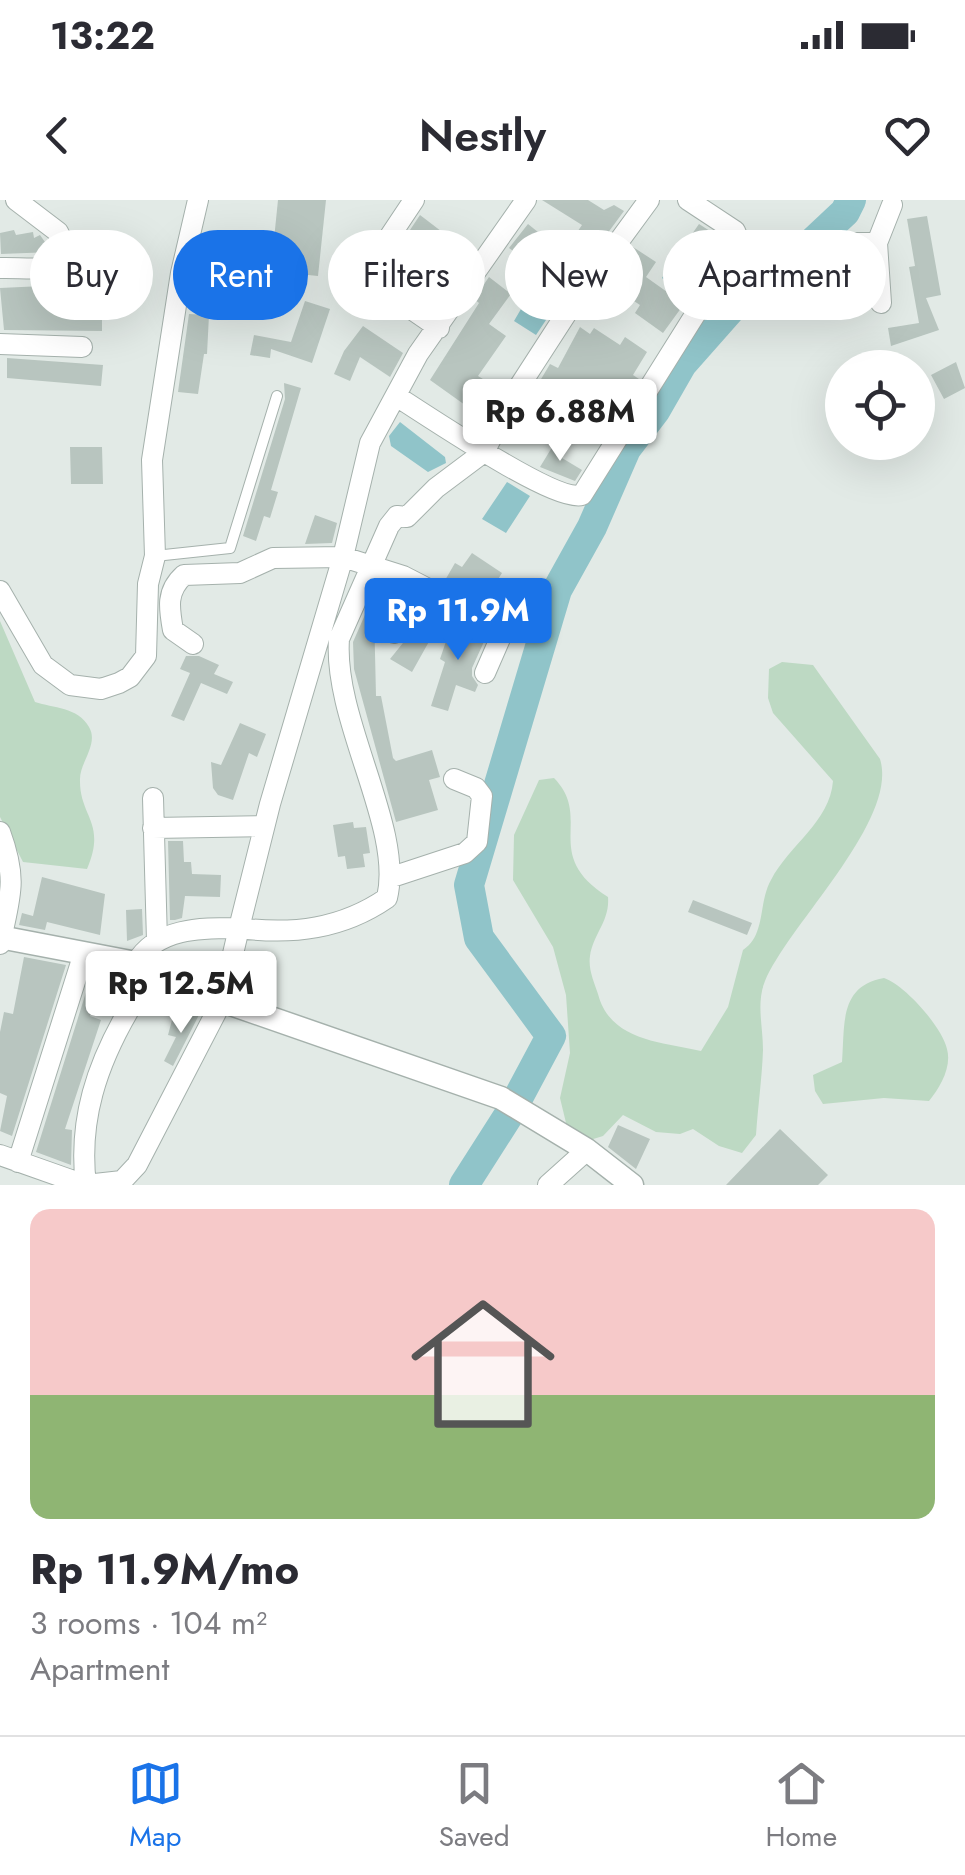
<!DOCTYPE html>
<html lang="en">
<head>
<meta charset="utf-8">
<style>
	body { margin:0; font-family:Jost,sans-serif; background:#f7f7f7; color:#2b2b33; height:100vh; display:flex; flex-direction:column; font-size:38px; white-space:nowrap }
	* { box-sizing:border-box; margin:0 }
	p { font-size:32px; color:#7c7c81 }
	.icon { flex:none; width:55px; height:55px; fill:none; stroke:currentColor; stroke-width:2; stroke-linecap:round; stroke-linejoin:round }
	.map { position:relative; height:985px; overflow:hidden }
	.drawer { display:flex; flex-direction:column; background:#fff; flex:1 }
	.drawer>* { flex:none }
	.guide { position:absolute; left:30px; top:30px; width:905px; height:90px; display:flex; gap:20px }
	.buttons { position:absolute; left:825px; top:150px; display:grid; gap:20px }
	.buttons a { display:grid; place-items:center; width:110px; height:110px; border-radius:50%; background:#fff; box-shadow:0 10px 40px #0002; font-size:50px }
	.price { position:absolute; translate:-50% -85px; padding:0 22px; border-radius:10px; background:#fff; color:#222; font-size:32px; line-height:65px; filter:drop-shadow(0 2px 5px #0008) }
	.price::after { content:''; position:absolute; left:50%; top:60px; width:30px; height:22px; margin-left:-15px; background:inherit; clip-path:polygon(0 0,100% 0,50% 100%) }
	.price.selected { background:#1a73e8; color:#fff }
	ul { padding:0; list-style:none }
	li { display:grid; align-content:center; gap:20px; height:530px; padding:0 30px }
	li span { display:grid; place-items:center; height:310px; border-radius:20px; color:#555 }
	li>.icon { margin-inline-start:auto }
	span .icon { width:180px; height:180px; fill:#fffc; stroke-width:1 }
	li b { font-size:42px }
	.chip { padding:0 35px; border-radius:45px; background:#fff; box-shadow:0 10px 40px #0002; font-size:35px; line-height:90px }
	.chip.selected { background:#1a73e8; color:#fff }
	.status { display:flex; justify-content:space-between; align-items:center; height:70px; padding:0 50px; background:#fff; direction:ltr }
	.status svg { height:28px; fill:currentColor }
	header { display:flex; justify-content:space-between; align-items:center; height:130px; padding:0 30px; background:#fff; font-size:45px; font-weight:600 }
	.tab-bar { display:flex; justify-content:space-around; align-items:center; height:140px; border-top:2px solid #e1e1e2; background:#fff; font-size:28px; color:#7c7c81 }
	.tab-bar a { display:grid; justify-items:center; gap:5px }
	.tab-bar .selected { color:#1a73e8 }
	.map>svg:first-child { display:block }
	.green { fill:#bdd9c3 }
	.water { fill:#90c4c9 }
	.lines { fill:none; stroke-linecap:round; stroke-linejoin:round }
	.river { stroke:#90c4c9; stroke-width:30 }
	.building { fill:#b8c5bf }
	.service-casing { stroke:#a5b1ac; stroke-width:12 }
	.minor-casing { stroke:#a5b1ac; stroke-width:22 }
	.tertiary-casing { stroke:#a5b1ac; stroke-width:25 }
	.service { stroke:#fff; stroke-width:10 }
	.minor { stroke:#fff; stroke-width:20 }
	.tertiary { stroke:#fff; stroke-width:22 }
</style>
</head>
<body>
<div class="status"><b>13:22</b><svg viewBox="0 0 49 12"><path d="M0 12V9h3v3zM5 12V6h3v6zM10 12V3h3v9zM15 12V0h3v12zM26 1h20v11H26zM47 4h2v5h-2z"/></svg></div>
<header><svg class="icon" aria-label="back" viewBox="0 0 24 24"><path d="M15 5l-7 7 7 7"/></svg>Nestly<svg class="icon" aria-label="heart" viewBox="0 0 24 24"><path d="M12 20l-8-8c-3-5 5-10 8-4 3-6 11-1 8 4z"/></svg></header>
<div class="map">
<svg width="965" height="985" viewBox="0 0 965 985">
	<rect width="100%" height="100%" fill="#e2eae6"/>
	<path class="green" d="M 0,421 L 35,502 C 53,508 78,507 89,527 C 99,544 80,562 80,579 C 79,617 107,622 87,669 L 23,662 L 0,617 Z
		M 782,462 L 813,465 L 880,559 C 899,620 789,724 765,781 C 756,803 763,826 763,850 C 762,878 758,906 756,935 L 742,953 L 719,946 L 693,929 L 680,934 L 656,932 L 623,915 L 603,936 L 590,940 L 567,927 L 560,898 L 570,853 L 566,795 L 553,747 L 513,680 L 514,635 L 539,580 L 554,578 C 594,619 540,654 608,697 C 610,721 593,734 590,756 C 588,769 594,782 598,794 C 610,841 662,842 701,851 L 728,807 L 743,750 C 766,735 758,703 771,680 C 789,645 830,622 833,581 L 773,513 L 768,498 L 769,469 Z
		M 884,778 C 905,785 942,827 947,849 C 952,867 940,888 929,901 L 884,898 L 823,904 L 815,891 L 813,875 L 842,862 C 845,824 839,786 884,778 Z"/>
	<path class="water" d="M 677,54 L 705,77 L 697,98 L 685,95 L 662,78 Z
		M 534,81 L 560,99 L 536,135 L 514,121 L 521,109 L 516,104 Z
		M 400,222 L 445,257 L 446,263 L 428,272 L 391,246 L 389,236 Z
		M 507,282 L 530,296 L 506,333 L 482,319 Z"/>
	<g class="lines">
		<path class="river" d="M 464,985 L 510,913 L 551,836 L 479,738 L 469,685 L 557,390 L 592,327 L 626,249 L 655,211 L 682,164 L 735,104 L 781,72 L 845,12 L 851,0"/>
	</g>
	<path class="building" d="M 278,0 L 326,0 L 318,76 L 279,72 L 280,60 L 272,59 Z
		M 542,0 L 588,0 L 604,10 L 614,5 L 624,11 L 590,57 L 569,44 L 582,25 Z
		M 420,15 L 471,54 L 457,72 L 422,46 L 396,82 L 382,72 Z
		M 927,16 L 941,95 L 926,98 L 939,130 L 891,146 L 888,128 L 919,123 L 909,67 L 915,66 L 907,19 Z
		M 528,24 L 569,57 L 554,80 L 509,48 Z
		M 699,24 L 724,40 L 715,56 L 707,51 L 704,57 L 685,44 Z
		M 14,30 L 16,35 L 33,32 L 34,38 L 40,35 L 52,52 L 1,54 L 0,33 Z
		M 633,47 L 656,62 L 646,77 L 684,104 L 663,133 L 635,113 L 640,105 L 614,88 L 619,80 L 614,76 Z
		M 489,77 L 511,94 L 489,124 L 506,136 L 478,176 L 501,190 L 492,207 L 471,195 L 465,205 L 430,180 L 479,103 L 474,99 Z
		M 86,84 L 88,117 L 102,117 L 102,131 L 4,130 L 0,88 Z
		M 305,101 L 330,109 L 312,163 L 271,149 L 270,158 L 250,155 L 254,135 L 291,142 Z
		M 189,114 L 209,115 L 207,154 L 204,154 L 198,194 L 178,192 Z
		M 363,126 L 403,153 L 390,177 L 360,157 L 350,181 L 334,174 L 344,151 Z
		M 580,127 L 590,134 L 594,128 L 620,145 L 625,137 L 647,152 L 633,175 L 639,179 L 629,194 L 625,191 L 609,216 L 575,193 L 565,210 L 545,197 L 526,229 L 515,223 L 550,164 L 558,168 Z
		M 7,158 L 103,165 L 101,186 L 7,178 Z
		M 956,162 L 965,188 L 944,199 L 931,175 Z
		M 284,183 L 301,188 L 271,290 L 278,292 L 270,318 L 264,316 L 256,341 L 243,336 L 285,199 Z
		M 554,244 L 566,251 L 562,258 L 582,270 L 575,281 L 540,267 Z
		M 70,247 L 102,247 L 103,284 L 71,284 Z
		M 315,315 L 337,323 L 332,343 L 305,344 Z
		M 472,353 L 502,373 L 495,384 L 489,381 L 478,399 L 444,382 L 455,363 L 462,367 Z
		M 379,383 L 385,385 L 378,413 L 374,411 L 376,496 L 381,496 L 393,558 L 396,561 L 432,550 L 440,577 L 429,580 L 438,610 L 396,622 L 354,469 L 353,442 Z
		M 410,395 L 445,413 L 412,472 L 390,459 L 407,438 L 405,407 Z
		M 454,418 L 487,435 L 472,468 L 472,476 L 478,485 L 475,492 L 456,485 L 448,511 L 431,506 L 445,462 L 440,459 Z
		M 186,456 L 199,456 L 219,465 L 214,474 L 233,482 L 227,494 L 201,483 L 184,521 L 171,516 L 190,473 L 180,469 Z
		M 240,523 L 266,534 L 257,557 L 249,553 L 233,600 L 218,595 L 213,588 L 211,562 L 221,565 Z
		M 353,622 L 354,628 L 366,627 L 370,653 L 363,654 L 365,667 L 347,669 L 345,656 L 338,657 L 333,625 Z
		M 168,641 L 183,641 L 184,662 L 191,662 L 192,674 L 221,675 L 220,697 L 185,696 L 182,718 L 175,720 L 170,720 Z
		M 42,677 L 105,694 L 100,735 L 47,722 L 45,730 L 19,725 L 22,713 L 33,716 Z
		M 693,700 L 752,723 L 747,735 L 688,712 Z
		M 142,709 L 143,735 L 127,741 L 126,710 Z
		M 24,757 L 66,765 L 12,936 L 0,931 L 7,896 L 0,893 L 0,832 L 4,812 L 13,814 Z
		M 93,770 L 127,777 L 126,795 L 119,800 L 99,791 L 90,816 L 101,820 L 65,929 L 72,930 L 71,965 L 36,952 Z
		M 197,806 L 202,809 L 173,866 L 164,861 L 176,837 L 168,835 L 172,820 L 186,823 Z
		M 618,925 L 650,939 L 636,969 L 608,947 Z
		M 780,929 L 828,975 L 818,985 L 726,985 Z"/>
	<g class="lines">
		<defs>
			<path id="service" d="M 155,356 L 230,348 L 277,196"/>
			<path id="minor" d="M 414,0 L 368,69 L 366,78 L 439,128
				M 740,43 L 877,43
				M 0,68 C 21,67 56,73 72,60 L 58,32 L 16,0
				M 881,103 L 877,43 L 892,5
				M 0,144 L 82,147
				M 396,196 C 425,214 555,303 582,295 L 740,43 L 735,31 L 688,0
				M 0,391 L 43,465 L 70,485 L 101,489 L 119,483 L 130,477 L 146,456 L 148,384 L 155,356 L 152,260 L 181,73 L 198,0
				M 394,433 L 391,405 L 403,376
				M 193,444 L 173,430 C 169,408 166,391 184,375 L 240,373 L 273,358 L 343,357 L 403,376 L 498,425 L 502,434 L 485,473
				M 153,598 L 157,741
				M 153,628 L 264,626
				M 0,632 C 18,681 10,696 0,744
				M 392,677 L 465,653 L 477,642 L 482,596 L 476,588 L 454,579
				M 136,763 C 157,727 203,728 239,728 L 270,604 L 343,357 L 370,243 L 418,154 L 526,0
				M 0,955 L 85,985
				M 18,962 L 84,753
				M 86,985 L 122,981 L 137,965 L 222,801 L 239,728 C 293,735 342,729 387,698 C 404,628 333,521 339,439 L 389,326 L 397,316 L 407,317 L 436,288 L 484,252 L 515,193 L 570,108 L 649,0
				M 86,985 C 78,920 97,864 130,808
				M 548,985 L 587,950"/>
			<path id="tertiary" d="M 0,737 L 136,763 L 222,801 L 501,898 L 587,950 L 632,985"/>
		</defs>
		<use href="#service" class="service-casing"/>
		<use href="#minor" class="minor-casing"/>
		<use href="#tertiary" class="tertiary-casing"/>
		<use href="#service" class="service"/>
		<use href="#minor" class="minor"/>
		<use href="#tertiary" class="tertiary"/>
	</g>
</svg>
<div class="buttons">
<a><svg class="icon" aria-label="locate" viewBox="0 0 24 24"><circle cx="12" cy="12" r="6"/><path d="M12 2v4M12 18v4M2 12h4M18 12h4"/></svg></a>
</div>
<b class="price" style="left:560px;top:264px">Rp 6.88M</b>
<b class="price selected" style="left:458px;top:463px">Rp 11.9M</b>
<b class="price" style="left:181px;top:836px">Rp 12.5M</b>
<div class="guide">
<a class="chip">Buy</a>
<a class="chip selected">Rent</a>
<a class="chip">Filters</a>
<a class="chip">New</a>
<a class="chip">Apartment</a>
</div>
</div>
<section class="drawer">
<ul>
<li><span style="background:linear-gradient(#f6c9c9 60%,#8fb573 0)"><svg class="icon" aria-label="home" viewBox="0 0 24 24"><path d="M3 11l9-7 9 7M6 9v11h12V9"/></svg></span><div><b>Rp 11.9M/mo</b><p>3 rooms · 104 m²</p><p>Apartment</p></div></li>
</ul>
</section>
<nav class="tab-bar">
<a class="selected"><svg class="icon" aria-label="map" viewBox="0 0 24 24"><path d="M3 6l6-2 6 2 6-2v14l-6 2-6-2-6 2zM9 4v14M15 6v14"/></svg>Map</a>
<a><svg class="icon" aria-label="saved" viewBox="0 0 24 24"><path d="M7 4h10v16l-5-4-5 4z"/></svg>Saved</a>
<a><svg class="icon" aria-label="home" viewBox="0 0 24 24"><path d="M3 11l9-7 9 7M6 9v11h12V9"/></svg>Home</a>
</nav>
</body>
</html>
